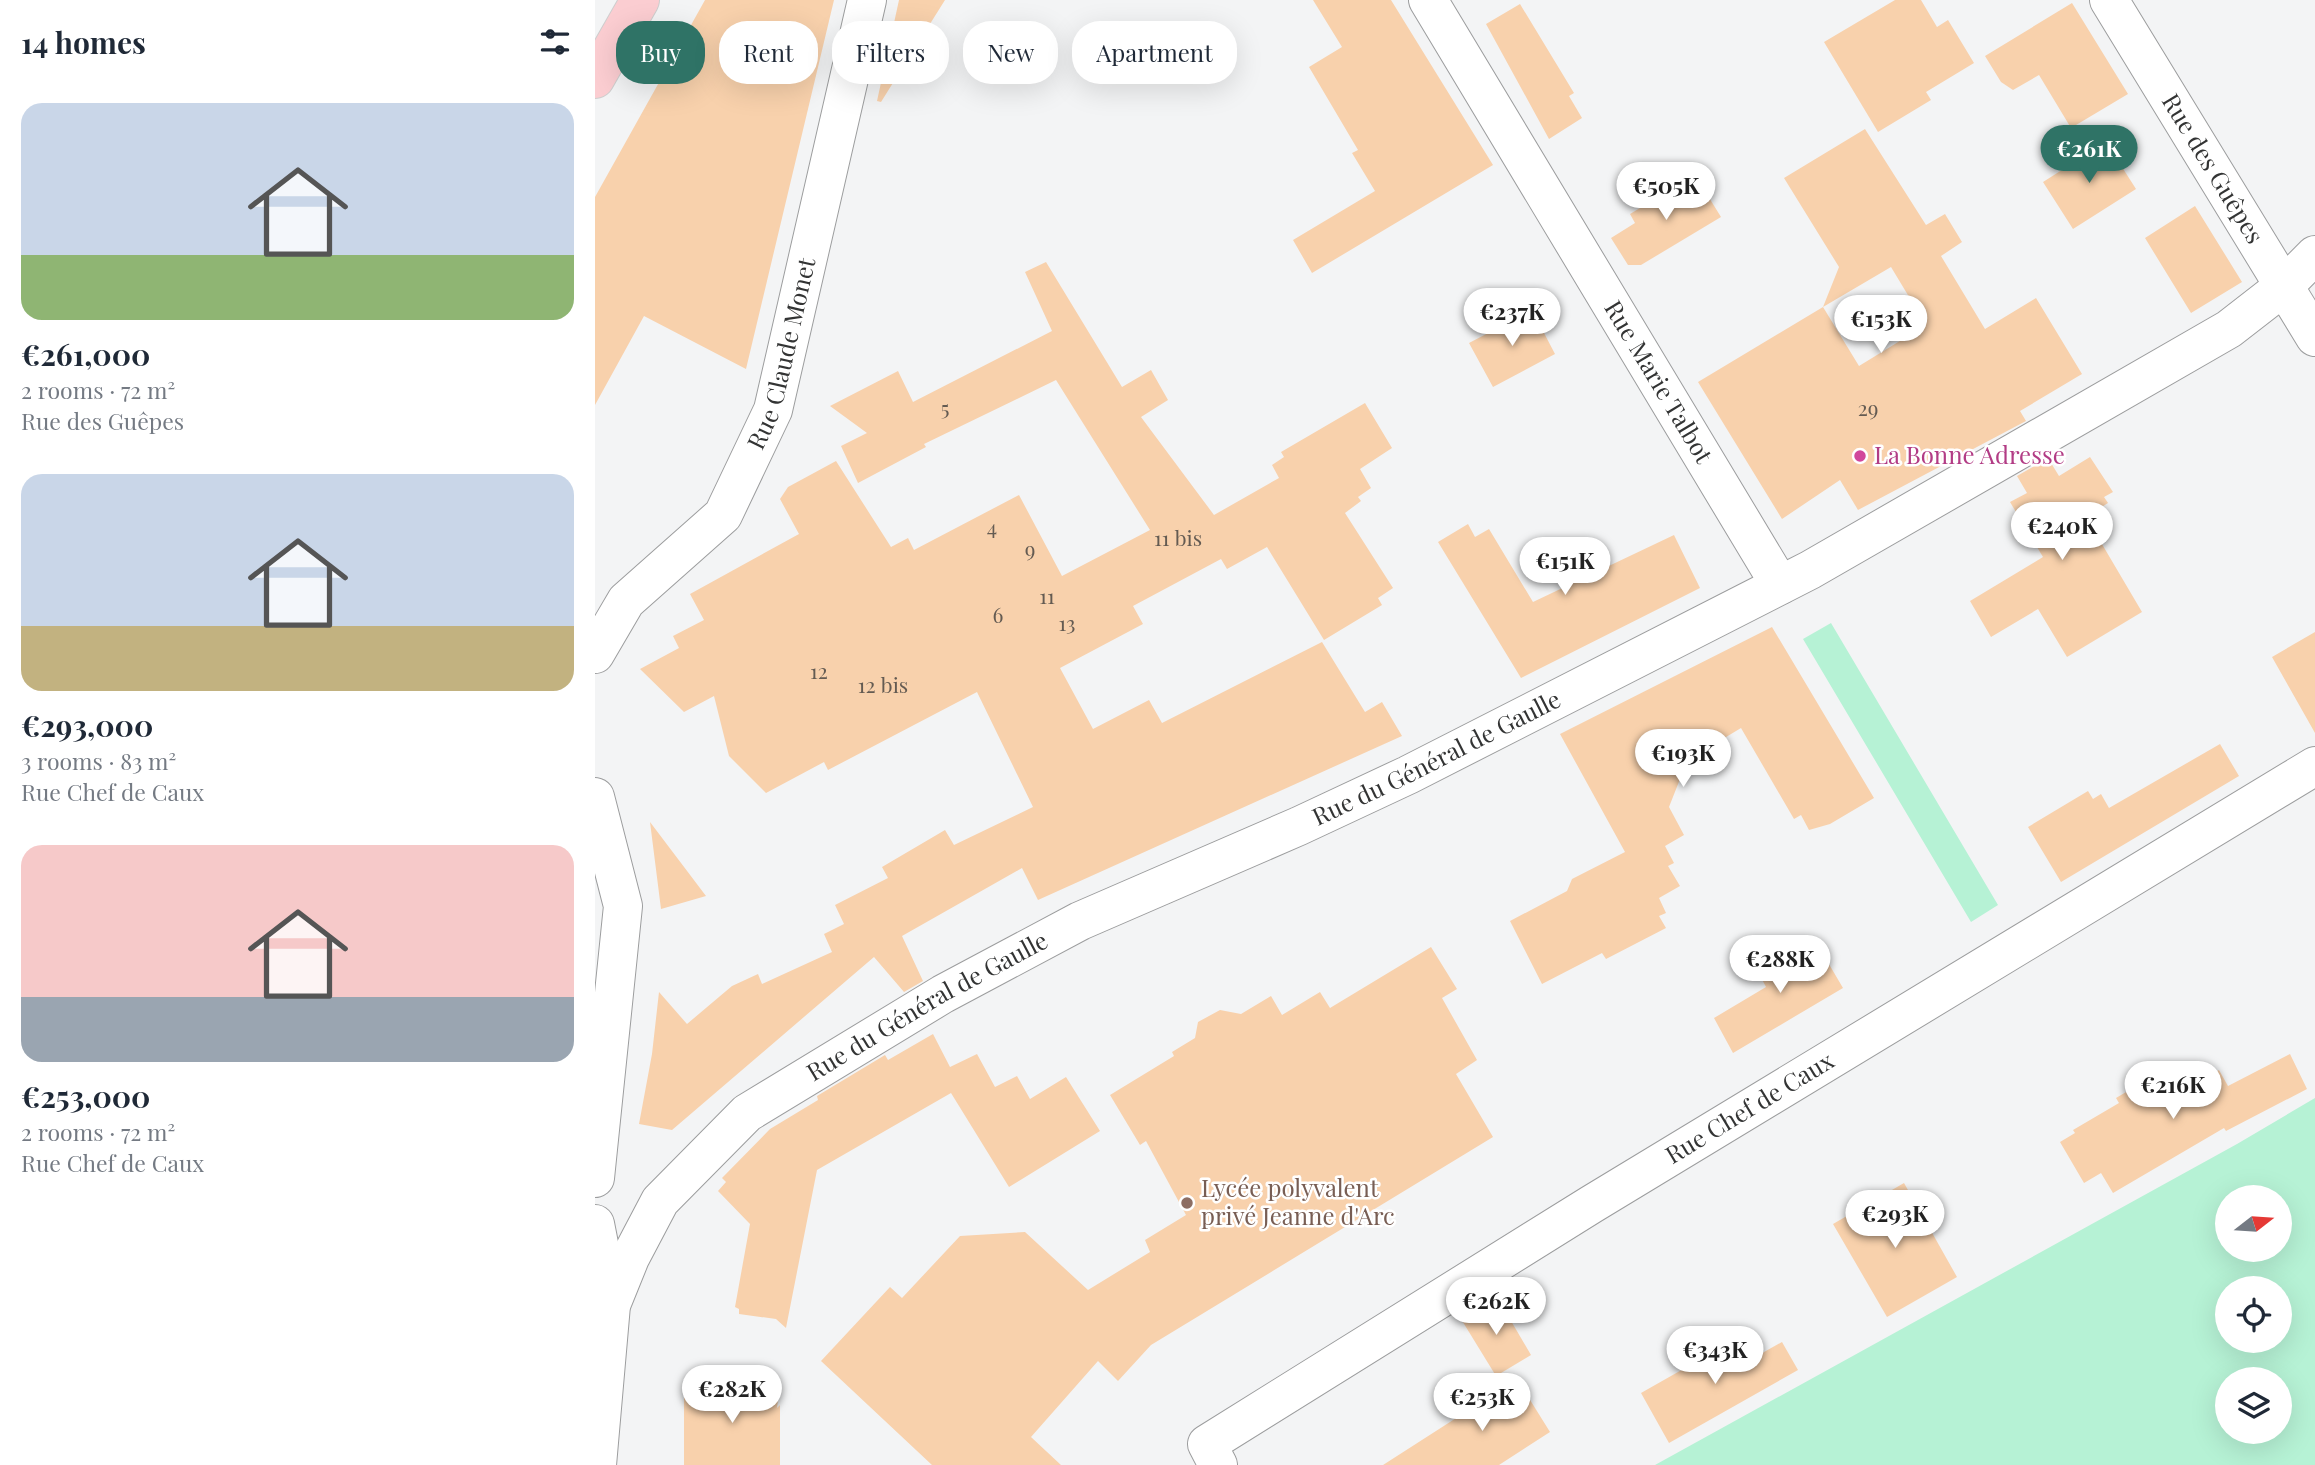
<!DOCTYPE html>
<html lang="en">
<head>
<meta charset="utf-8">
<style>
	body { margin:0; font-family:"Playfair Display",serif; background:#f6f6f7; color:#1f2937; height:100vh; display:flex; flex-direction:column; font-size:26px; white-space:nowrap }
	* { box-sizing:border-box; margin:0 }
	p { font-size:23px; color:#747a83 }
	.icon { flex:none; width:38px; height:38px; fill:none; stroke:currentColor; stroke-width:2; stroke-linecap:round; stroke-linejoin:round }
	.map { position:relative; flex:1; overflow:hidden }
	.panel { display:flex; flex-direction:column; background:#fff; width:595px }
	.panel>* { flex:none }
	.top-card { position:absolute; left:21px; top:21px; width:665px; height:63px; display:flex; gap:14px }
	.needle { width:46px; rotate:73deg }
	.controls { position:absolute; left:1620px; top:1185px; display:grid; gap:14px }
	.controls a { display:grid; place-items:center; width:77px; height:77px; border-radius:50%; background:#fff; box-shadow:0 7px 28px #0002; font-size:35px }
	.price { position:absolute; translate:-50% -60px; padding:0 16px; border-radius:24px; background:#fff; color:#222; font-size:23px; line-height:46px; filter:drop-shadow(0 2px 4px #0008) }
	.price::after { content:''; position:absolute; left:50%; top:42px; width:21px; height:16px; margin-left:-10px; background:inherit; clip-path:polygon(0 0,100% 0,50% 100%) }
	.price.selected { background:#2f7366; color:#fff }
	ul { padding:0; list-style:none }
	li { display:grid; align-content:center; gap:14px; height:371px; padding:0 21px }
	li span { display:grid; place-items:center; height:217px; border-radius:21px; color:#555 }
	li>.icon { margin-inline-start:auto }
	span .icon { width:126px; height:126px; fill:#fffc; stroke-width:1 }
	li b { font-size:30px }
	h2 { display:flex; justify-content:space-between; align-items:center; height:84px; padding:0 21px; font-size:30px }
	.pill { padding:0 24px; border-radius:28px; background:#fff; box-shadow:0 7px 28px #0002; font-size:24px; line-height:63px }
	.pill.selected { background:#2f7366; color:#fff }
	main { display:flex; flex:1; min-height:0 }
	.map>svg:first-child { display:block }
	.green { fill:#b6f2d5; fill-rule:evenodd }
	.building { fill:#f8d1ac }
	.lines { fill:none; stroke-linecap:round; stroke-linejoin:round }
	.street-casing { stroke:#9c9d9e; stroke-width:40 }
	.secondary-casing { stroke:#9c9d9e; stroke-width:40 }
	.primary-casing { stroke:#cecece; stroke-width:40 }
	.street { stroke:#fff; stroke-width:38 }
	.secondary { stroke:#fff; stroke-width:38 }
	.primary { stroke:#fbcdd1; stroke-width:38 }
	.hotel-dot { fill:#d1479c; stroke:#fff; stroke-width:2.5 }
	.education-dot { fill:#8d6e63; stroke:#fff; stroke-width:2.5 }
	.labels { text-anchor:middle; stroke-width:5; stroke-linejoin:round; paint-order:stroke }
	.number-label { font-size:21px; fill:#645b52 }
	.street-label { font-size:24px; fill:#333434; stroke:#fff }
	.hotel-label { font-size:24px; fill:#b23c85; stroke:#fff; text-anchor:start }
	.education-label { font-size:24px; fill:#785e54; stroke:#fff; text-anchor:start }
</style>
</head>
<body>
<main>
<section class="panel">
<h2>14 homes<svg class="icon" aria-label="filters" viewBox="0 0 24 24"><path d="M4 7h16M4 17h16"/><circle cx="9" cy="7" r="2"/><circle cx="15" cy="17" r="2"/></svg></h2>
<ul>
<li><span style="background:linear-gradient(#c9d6e8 70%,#8fb573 0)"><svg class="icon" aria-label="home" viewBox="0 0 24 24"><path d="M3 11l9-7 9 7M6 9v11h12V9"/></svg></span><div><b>€261,000</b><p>2 rooms · 72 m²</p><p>Rue des Guêpes</p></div></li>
<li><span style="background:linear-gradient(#c9d6e8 70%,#c2b280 0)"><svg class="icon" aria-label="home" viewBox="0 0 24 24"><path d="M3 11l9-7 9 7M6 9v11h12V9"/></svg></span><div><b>€293,000</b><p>3 rooms · 83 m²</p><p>Rue Chef de Caux</p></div></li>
<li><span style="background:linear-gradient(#f6c9c9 70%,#9aa5b1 0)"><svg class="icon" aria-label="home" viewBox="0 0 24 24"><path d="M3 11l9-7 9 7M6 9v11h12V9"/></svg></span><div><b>€253,000</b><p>2 rooms · 72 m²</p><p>Rue Chef de Caux</p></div></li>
</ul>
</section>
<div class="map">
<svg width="1720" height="1465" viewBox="0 0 1720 1465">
	<rect width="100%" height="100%" fill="#f3f4f5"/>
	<path class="green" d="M 1236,623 L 1403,905 L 1376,922 L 1208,639 Z
		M 1720,1098 L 1720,1465 L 1060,1465 L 1642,1144 ZM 1633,1197 L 1685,1197 L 1685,1250 L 1633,1250 ZM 1633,1288 L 1685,1288 L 1685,1340 L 1633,1340 ZM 1633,1379 L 1685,1379 L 1685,1432 L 1633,1432 Z"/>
	<path class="building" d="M 110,0 L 239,0 L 151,369 L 49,316 L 0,405 L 0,197 Z
		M 304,0 L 350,0 L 286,102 L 282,101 Z
		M 718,0 L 796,0 L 898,165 L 717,273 L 698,240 L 780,191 L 757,153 L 763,150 L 714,67 L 747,47 Z
		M 1300,0 L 1326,0 L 1342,27 L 1353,20 L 1379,63 L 1331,92 L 1336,100 L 1283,132 L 1229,42 Z
		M 1477,3 L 1533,94 L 1476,128 L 1444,75 L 1418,90 L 1406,82 L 1390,56 Z
		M 925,4 L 979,93 L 974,96 L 987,118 L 954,139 L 891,24 Z
		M 1270,129 L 1331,225 L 1350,214 L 1367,242 L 1346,256 L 1390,329 L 1441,298 L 1487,374 L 1425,411 L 1431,421 L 1263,510 L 1245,480 L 1187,519 L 1103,382 L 1228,307 L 1264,366 L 1331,325 L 1296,267 L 1228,307 L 1244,267 L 1189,178 Z
		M 1511,142 L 1541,189 L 1478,229 L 1448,182 Z
		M 1100,175 L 1126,217 L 1046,265 L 1033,265 L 1016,238 L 1040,223 L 1035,214 Z
		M 1600,206 L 1647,282 L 1596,313 L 1550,238 Z
		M 451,262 L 527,387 L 556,370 L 573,400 L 546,417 L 619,515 L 684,478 L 677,465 L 689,457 L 686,452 L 770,403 L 797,448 L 765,469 L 776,488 L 763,497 L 766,501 L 750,513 L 798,588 L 783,598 L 787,605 L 729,640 L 672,547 L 632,569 L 626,559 L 538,606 L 548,624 L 465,668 L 498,729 L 554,700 L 567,723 L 727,642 L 770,712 L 787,702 L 807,736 L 443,900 L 427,868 L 307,936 L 328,981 L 309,992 L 279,957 L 77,1130 L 44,1124 L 57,1054 L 64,992 L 92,1024 L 137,986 L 163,974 L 167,984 L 237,952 L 229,934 L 249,924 L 240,905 L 293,878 L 287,867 L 350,830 L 359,845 L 438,807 L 382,692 L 233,770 L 229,762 L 171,793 L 134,756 L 119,696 L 89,712 L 45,669 L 84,648 L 78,636 L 109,620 L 95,594 L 204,534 L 185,499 L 193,487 L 241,461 L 296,547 L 313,538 L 319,550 L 424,495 L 467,576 L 555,530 L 461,380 L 329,444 L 331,447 L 263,483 L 246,446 L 272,433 L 235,406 L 303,371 L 318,402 L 457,331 L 430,272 Z
		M 937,310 L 960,354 L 898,387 L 874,343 Z
		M 1495,457 L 1518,492 L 1509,497 L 1513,503 L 1491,517 L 1547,612 L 1472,657 L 1443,609 L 1396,637 L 1375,601 L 1448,557 L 1415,502 L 1432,493 L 1422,476 L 1453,458 L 1464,476 Z
		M 873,524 L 880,537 L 894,529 L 938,602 L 1079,535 L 1105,588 L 926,678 L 843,542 Z
		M 1177,627 L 1279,798 L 1235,824 L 1214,830 L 1206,815 L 1199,819 L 1146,728 L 1083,766 L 1087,774 L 1074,807 L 1089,835 L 1070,846 L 1079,863 L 1073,866 L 1085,886 L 1064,898 L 1071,913 L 1064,916 L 1071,928 L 1011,959 L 1007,953 L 947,984 L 915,921 L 972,891 L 977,879 L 1030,852 L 965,734 Z
		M 1720,632 L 1720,733 L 1677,657 Z
		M 1625,744 L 1644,776 L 1466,882 L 1433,827 L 1493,791 L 1498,799 L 1506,794 L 1514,808 Z
		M 55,822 L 111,896 L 66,909 Z
		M 1218,937 L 1248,988 L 1138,1053 L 1119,1018 L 1171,987 L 1162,970 Z
		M 836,947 L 862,989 L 847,998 L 882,1060 L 861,1074 L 898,1137 L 556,1345 L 523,1381 L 503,1361 L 436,1437 L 466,1465 L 337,1465 L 226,1361 L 295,1287 L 307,1298 L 365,1236 L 430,1232 L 493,1290 L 555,1252 L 550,1240 L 591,1215 L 551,1141 L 545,1145 L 515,1095 L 579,1056 L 577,1052 L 600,1038 L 603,1022 L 625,1010 L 646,1014 L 676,996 L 687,1015 L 725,992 L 735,1008 Z
		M 338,1034 L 355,1067 L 382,1054 L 400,1087 L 422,1076 L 435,1099 L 471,1077 L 505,1131 L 414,1187 L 356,1093 L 222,1170 L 191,1328 L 181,1319 L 144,1314 L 144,1309 L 140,1307 L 155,1224 L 123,1191 L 131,1182 L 127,1178 L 175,1129 L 223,1100 L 222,1096 L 290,1055 L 293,1060 Z
		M 1695,1054 L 1712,1089 L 1631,1131 L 1629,1128 L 1518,1193 L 1506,1173 L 1489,1183 L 1465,1142 L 1480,1133 L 1478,1130 L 1524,1103 L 1521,1098 L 1558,1076 L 1569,1095 L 1613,1069 L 1617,1074 L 1624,1070 L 1633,1086 Z
		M 1309,1183 L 1362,1277 L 1292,1317 L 1238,1224 Z
		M 902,1297 L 936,1355 L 901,1376 L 866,1319 Z
		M 1150,1334 L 1162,1356 L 1187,1342 L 1203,1370 L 1074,1443 L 1046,1393 Z
		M 922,1379 L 955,1432 L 904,1465 L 788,1465 Z
		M 89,1384 L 185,1385 L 182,1408 L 185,1405 L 185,1465 L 89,1465 Z"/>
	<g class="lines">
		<defs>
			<g id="street">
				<path id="s1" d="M 833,0 L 1185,585"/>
				<path id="s2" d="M 1514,0 L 1720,337"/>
				<path id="s3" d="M 0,654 L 31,601 L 128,515 L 178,410 L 272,0"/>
				<path d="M 0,797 L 28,906 L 0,1178"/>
				<path d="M 0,1224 L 16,1305"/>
				<path id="s4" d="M 623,1465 L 612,1444 L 997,1204 L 1720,766"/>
			</g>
			<g id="secondary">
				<path id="s5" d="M 2,1465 L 16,1305 L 35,1258 L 65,1201 L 152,1113 L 348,994 L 485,921 L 704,826 L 813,775 L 1215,570 L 1634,329 L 1688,287 L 1720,255"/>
			</g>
			<path id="primary" d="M 0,79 L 45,0"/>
		</defs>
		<use href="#street" class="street-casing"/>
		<use href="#secondary" class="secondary-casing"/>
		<use href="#primary" class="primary-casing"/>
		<use href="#street" class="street"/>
		<use href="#secondary" class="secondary"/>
		<use href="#primary" class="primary"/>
	</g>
	<circle class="hotel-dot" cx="1265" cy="456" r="7"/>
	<circle class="education-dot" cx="592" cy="1203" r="7"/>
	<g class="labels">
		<g class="number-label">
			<text x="350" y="416">5</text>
			<text x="1273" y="416">29</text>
			<text x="397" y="535">4</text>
			<text x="583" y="546">11 bis</text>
			<text x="435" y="557">9</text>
			<text x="452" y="604">11</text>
			<text x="403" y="623">6</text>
			<text x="472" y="631">13</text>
			<text x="224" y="679">12</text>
			<text x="288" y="693">12 bis</text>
		</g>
		<g class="street-label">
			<text dy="8" stroke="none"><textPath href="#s2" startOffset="198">Rue des Guêpes</textPath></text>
			<text dy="8" stroke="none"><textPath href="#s3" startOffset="364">Rue Claude Monet</textPath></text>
			<text dy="8" stroke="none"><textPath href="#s1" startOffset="446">Rue Marie Talbot</textPath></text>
			<text dy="8" stroke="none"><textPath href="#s5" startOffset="1176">Rue du Général de Gaulle</textPath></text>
			<text dy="8" stroke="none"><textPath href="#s5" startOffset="609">Rue du Général de Gaulle</textPath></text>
			<text dy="8" stroke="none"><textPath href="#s4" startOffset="662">Rue Chef de Caux</textPath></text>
		</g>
		<g class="hotel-label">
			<text x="1279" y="464">La Bonne Adresse</text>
		</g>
		<g class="education-label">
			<text x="606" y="1197">Lycée polyvalent<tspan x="606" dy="28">privé Jeanne d'Arc</tspan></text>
		</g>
	</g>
</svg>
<div class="controls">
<a><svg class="needle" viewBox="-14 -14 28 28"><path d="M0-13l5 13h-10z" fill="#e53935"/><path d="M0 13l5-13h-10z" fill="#747a83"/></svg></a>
<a><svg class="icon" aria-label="locate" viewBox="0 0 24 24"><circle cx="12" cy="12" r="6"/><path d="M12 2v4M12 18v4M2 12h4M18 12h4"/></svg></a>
<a><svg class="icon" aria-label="layers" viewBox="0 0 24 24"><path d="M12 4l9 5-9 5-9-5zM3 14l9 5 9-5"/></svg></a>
</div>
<b class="price selected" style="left:1494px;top:185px">€261K</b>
<b class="price" style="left:1071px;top:222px">€505K</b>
<b class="price" style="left:917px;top:348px">€237K</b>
<b class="price" style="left:1286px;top:355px">€153K</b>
<b class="price" style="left:1467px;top:562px">€240K</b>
<b class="price" style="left:970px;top:597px">€151K</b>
<b class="price" style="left:1088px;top:789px">€193K</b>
<b class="price" style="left:1185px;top:995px">€288K</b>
<b class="price" style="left:1578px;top:1121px">€216K</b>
<b class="price" style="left:1300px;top:1250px">€293K</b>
<b class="price" style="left:901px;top:1337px">€262K</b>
<b class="price" style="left:1120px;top:1386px">€343K</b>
<b class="price" style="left:137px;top:1425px">€282K</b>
<b class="price" style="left:887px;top:1433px">€253K</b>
<div class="top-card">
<a class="pill selected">Buy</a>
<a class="pill">Rent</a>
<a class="pill">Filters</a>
<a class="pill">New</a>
<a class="pill">Apartment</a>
</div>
</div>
</main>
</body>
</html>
